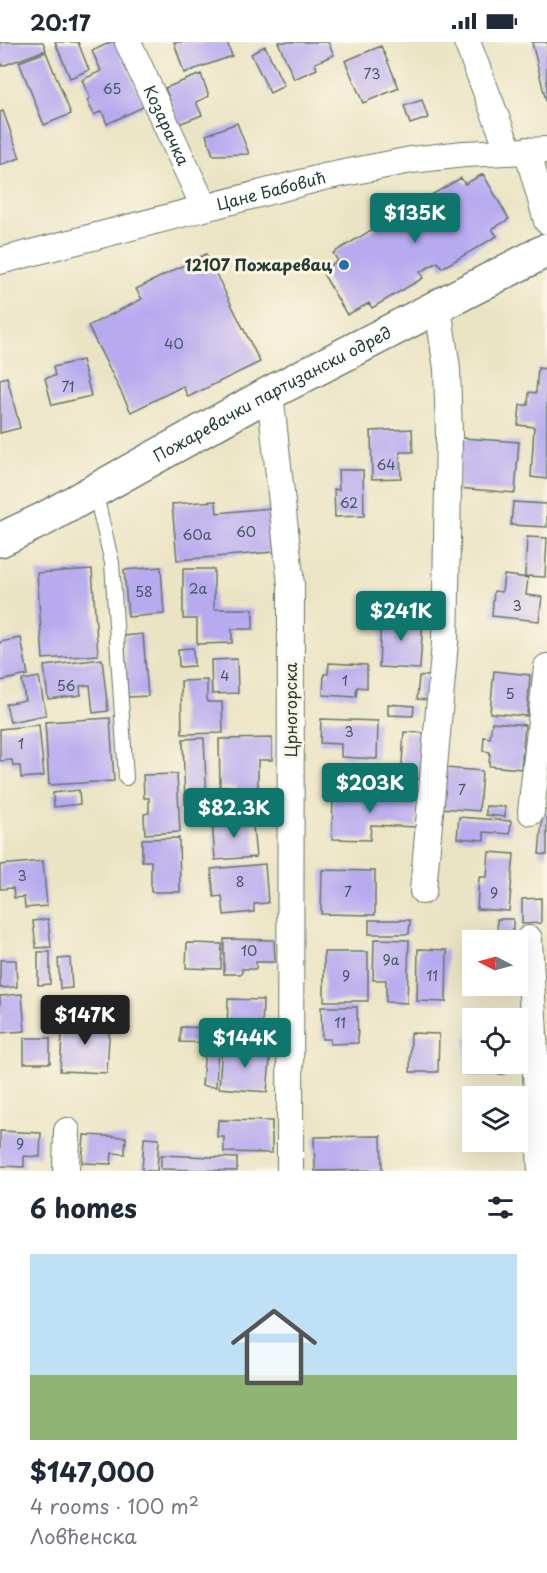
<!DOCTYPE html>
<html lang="en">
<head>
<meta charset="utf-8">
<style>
	body { margin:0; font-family:"Playpen Sans",sans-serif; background:#f2f2f3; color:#1f2937; height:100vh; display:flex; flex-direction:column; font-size:22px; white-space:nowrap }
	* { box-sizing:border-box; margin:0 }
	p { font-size:20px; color:#747a83 }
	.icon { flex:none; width:33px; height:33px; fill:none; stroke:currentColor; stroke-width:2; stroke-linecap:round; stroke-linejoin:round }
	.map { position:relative; height:1129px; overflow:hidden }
	.drawer { display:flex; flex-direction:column; background:#fff; flex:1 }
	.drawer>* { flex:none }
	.needle { width:39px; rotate:276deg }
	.tools { position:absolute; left:462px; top:888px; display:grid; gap:12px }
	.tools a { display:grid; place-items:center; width:66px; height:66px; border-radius:0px; background:#fff; box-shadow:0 6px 24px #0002; font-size:30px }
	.price { position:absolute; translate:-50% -51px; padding:0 14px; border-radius:6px; background:#0f766e; color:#fff; font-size:20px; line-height:39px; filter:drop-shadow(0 2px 3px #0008) }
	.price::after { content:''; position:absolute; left:50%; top:36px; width:18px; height:14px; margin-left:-9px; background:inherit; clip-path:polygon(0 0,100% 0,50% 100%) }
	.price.on { background:#222; color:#fff }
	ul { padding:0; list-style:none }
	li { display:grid; align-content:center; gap:12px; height:318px; padding:0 30px }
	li+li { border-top:2px solid #e0e1e3 }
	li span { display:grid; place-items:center; height:186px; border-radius:0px; color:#555 }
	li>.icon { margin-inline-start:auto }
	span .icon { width:108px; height:108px; fill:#fffc; stroke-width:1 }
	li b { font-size:26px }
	h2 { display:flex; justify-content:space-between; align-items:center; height:72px; padding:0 30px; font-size:26px }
	.status { display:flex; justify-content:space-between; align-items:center; height:42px; padding:0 30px; background:#fff; direction:ltr }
	.status svg { height:16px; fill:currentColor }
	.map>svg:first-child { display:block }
	.building { fill:#b8aaef }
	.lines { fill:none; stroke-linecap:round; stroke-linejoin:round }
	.service-casing { stroke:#676; stroke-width:16 }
	.minor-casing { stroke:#676; stroke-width:28 }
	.tertiary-casing { stroke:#676; stroke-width:36 }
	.service { stroke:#fff; stroke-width:14 }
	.minor { stroke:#fff; stroke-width:26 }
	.tertiary { stroke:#fff; stroke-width:33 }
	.poi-dot { fill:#1f6fb2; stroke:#fcf5e5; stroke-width:2 }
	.labels { text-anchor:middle; stroke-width:6; stroke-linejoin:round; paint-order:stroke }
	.number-label { font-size:14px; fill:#455863 }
	.street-label { font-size:16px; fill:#1f3d34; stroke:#fcf5e5 }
	.poi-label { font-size:16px; font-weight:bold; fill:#1f3d34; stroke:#fcf5e5; text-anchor:end }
</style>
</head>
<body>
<div class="status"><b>20:17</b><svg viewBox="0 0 49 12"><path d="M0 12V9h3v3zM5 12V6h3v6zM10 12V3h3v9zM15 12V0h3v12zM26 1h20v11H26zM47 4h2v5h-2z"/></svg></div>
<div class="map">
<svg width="547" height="1129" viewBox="0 0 547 1129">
	<rect width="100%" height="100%" fill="#fcf5e5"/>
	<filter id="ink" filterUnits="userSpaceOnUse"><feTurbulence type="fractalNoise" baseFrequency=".0167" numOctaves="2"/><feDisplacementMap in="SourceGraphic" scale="12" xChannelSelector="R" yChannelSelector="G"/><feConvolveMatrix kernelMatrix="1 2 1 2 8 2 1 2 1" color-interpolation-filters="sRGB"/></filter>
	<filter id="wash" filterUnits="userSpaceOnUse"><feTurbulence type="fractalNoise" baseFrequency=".008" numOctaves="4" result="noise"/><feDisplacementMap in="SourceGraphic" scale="24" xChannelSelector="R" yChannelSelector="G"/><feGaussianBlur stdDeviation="1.35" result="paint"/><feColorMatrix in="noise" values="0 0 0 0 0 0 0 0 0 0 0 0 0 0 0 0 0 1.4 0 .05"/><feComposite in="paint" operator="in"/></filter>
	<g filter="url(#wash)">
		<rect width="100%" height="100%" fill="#ebe4c4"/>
		<g id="blocks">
			<path class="building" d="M 0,0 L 43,0 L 46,8 L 2,24 L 0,17 Z
				M 55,0 L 78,0 L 89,28 L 70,36 Z
				M 111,0 L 115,0 L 145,64 L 107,82 L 102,69 L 94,73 L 87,58 L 90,56 L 82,38 L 101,29 L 92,9 Z
				M 174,0 L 227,0 L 232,14 L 184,31 Z
				M 278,0 L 328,0 L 334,13 L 315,21 L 317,27 L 294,37 Z
				M 532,0 L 547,0 L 547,59 L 546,59 Z
				M 265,4 L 284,44 L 270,51 L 251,12 Z
				M 381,4 L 399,46 L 363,61 L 345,19 Z
				M 46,10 L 71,72 L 44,83 L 19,20 Z
				M 201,32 L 209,54 L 196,60 L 202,73 L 179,82 L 165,46 Z
				M 422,58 L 428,76 L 410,82 L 404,64 Z
				M 3,69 L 20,116 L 0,123 L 0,70 Z
				M 237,81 L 249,112 L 213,113 L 206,93 Z
				M 483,132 L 509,177 L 492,187 L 497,194 L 442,226 L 438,220 L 420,230 L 423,236 L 372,266 L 369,261 L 347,273 L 321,228 L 338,219 L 333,211 L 393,175 L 398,184 L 408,178 L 403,169 L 461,136 L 465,142 Z
				M 206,212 L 260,320 L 188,355 L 183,344 L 131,370 L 88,284 L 142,257 L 136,247 Z
				M 82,318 L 91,354 L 52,363 L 45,336 L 55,334 L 53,325 Z
				M 538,326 L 547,327 L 547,437 L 531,435 L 534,385 L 518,383 L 520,363 L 528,363 L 529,350 L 536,351 Z
				M 7,335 L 20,386 L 0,391 L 0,337 Z
				M 412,387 L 413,410 L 400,410 L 401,436 L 372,437 L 371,389 Z
				M 462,396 L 519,400 L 515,451 L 458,446 Z
				M 338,428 L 363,428 L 364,474 L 335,475 L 334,447 L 339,448 Z
				M 216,459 L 217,471 L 271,466 L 274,510 L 177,518 L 172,462 Z
				M 513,460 L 547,462 L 547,485 L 511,483 Z
				M 527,495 L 547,496 L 545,535 L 525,534 Z
				M 161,525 L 164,572 L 128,575 L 124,528 Z
				M 92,527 L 98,613 L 43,617 L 37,531 Z
				M 183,527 L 214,527 L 214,567 L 253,567 L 253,587 L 232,587 L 232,601 L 197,602 L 197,577 L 183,577 Z
				M 504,533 L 528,536 L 526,553 L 542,555 L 539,579 L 492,574 L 494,549 L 502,550 Z
				M 381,574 L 423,576 L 420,627 L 379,625 Z
				M 143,592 L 148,654 L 128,655 L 124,594 Z
				M 21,596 L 28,633 L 0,639 L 0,600 Z
				M 193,606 L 194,624 L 179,625 L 178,607 Z
				M 102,617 L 108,669 L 93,671 L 90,643 L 80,644 L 81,653 L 48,657 L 44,624 Z
				M 237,617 L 238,651 L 212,652 L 211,618 Z
				M 329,621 L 367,623 L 367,646 L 357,645 L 356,655 L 323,653 L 324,632 L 328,632 Z
				M 494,629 L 530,633 L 527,674 L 490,671 Z
				M 419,634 L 429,634 L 428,658 L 417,657 Z
				M 39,635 L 46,673 L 10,680 L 6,662 L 25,658 L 22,638 Z
				M 207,638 L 207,660 L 222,660 L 223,691 L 182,692 L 181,639 Z
				M 388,662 L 414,664 L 413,674 L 388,673 Z
				M 110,676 L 114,739 L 49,743 L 45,680 Z
				M 321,677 L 378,679 L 377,717 L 341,715 L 341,702 L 320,701 Z
				M 492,680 L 525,683 L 521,727 L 489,724 L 490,710 L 483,709 L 484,695 L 490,696 Z
				M 39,683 L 44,734 L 21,736 L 20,724 L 13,724 L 12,718 L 0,719 L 0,687 Z
				M 404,690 L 425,691 L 422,737 L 401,736 Z
				M 204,696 L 207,761 L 185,762 L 183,697 Z
				M 272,696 L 272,718 L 258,718 L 258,755 L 236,755 L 236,745 L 220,745 L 219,697 Z
				M 445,726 L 482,729 L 479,769 L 441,766 Z
				M 177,732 L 180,790 L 145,792 L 144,772 L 149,771 L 149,756 L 144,756 L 143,733 Z
				M 79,748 L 80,762 L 54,765 L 53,751 Z
				M 333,752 L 418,755 L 416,785 L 371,783 L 370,798 L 332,797 Z
				M 486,764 L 505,765 L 505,775 L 486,773 Z
				M 543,768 L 547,768 L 547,813 L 539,812 Z
				M 252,775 L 256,815 L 215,818 L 212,778 Z
				M 459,775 L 511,779 L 510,792 L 484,790 L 484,798 L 457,796 Z
				M 179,796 L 180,850 L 151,850 L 151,819 L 142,819 L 142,797 Z
				M 489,810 L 514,812 L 509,869 L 477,867 L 479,835 L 487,835 Z
				M 43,819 L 47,864 L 25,866 L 24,855 L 14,856 L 13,846 L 0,847 L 0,823 Z
				M 265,822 L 268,861 L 254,862 L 254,870 L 224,873 L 222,854 L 214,855 L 211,827 Z
				M 322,828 L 375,829 L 375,873 L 321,872 Z
				M 541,856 L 541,881 L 522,882 L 522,857 Z
				M 48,877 L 51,905 L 36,906 L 33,879 Z
				M 497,877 L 513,877 L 513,898 L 498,898 Z
				M 369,878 L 410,878 L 409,892 L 369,892 Z
				M 224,897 L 274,898 L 275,920 L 256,920 L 256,927 L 242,927 L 242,932 L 224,932 Z
				M 374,897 L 409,898 L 407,961 L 386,960 L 386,938 L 373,938 Z
				M 187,901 L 222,902 L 221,927 L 186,926 Z
				M 418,907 L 447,908 L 446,960 L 417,959 Z
				M 38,910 L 50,910 L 50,942 L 38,943 Z
				M 324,910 L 368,910 L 368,959 L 324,959 Z
				M 70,916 L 72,946 L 60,947 L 58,917 Z
				M 0,918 L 16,918 L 17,945 L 0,946 Z
				M 22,952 L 25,989 L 0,991 L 0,954 Z
				M 228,957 L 263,958 L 262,994 L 227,993 Z
				M 321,965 L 357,965 L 358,1001 L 330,1002 L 330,997 L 322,997 Z
				M 63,976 L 110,978 L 107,1031 L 60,1029 Z
				M 181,985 L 218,986 L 218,1001 L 180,1000 Z
				M 411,991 L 439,992 L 438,1030 L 410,1030 Z
				M 465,994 L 472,994 L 472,1022 L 504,1022 L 504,1032 L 465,1032 Z
				M 24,996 L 50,996 L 50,1021 L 24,1021 Z
				M 222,1003 L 271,1008 L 267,1050 L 219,1046 Z
				M 205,1006 L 218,1007 L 216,1045 L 202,1044 Z
				M 218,1078 L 272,1079 L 272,1111 L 224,1110 L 224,1095 L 217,1095 Z
				M 0,1089 L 41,1091 L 40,1115 L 24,1114 L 24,1125 L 0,1124 Z
				M 84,1093 L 126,1095 L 125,1112 L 112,1111 L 111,1122 L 82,1121 Z
				M 381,1094 L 382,1128 L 315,1129 L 314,1095 Z
				M 144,1096 L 159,1097 L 157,1129 L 142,1129 Z
				M 161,1113 L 237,1116 L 237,1129 L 161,1127 Z"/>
		</g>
	</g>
	<g filter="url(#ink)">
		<use href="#blocks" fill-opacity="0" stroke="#676" stroke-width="1.5"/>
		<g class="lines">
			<defs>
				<path id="service" d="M 95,449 L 112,521 L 126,736"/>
				<g id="minor">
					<path id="s1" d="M 128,0 L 204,165"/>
					<path d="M 467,0 L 509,109"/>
					<path d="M 527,108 L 547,179"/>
					<path id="s2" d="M 0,219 L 324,135 L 411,118 L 464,112 L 547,108"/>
					<path d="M 270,351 L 291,543 L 290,1129"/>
					<path d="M 531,770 L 547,625"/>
					<path d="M 423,849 L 445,601 L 449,393 L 447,327 L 438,265"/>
					<path d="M 529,897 L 541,1129"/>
					<path d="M 66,1129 L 67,1089"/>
				</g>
				<g id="tertiary">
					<path id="s3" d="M 0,498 L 44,477 L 270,351 L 547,208"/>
				</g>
			</defs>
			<use href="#service" class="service-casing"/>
			<use href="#minor" class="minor-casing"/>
			<use href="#tertiary" class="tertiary-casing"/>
			<use href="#service" class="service"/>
			<use href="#minor" class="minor"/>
			<use href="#tertiary" class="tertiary"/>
		</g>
	</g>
	<circle class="poi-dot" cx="344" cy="223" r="6"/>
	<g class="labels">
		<g class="number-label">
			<text x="372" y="37">73</text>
			<text x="112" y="52">65</text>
			<text x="174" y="307">40</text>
			<text x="68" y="350">71</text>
			<text x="386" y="428">64</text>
			<text x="349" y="466">62</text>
			<text x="246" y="495">60</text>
			<text x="197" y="498">60a</text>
			<text x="198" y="552">2a</text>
			<text x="144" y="555">58</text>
			<text x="517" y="569">3</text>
			<text x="225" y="639">4</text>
			<text x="345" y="644">1</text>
			<text x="66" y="649">56</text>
			<text x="510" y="657">5</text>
			<text x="349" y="695">3</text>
			<text x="21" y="707">1</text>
			<text x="462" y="753">7</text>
			<text x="22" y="839">3</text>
			<text x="240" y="845">8</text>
			<text x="348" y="855">7</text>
			<text x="494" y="856">9</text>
			<text x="249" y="914">10</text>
			<text x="391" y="923">9a</text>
			<text x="346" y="939">9</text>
			<text x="432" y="939">11</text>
			<text x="340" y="986">11</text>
			<text x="20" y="1107">9</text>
		</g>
		<g class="street-label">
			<text dy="6" stroke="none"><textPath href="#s1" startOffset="92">Козарачка</textPath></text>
			<text dy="6" stroke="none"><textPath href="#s2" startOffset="280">Цане Бабовић</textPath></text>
			<text dy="6" stroke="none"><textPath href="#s3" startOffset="309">Пожаревачки партизански одред</textPath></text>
			<text transform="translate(291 668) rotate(-90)" y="6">Црногорска</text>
		</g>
		<g class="poi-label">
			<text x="332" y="229">12107 Пожаревац</text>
		</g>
	</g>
</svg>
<div class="tools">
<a><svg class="needle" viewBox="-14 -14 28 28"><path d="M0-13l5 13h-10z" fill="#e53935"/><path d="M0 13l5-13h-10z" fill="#747a83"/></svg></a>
<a><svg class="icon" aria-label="locate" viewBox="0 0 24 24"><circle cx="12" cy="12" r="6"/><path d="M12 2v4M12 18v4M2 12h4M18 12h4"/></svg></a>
<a><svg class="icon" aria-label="layers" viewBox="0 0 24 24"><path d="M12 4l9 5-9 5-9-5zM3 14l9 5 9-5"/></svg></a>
</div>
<b class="price" style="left:415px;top:202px">$135K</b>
<b class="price" style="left:401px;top:600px">$241K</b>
<b class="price" style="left:370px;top:772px">$203K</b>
<b class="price" style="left:234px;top:797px">$82.3K</b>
<b class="price on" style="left:85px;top:1004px">$147K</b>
<b class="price" style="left:245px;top:1027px">$144K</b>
</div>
<section class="drawer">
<h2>6 homes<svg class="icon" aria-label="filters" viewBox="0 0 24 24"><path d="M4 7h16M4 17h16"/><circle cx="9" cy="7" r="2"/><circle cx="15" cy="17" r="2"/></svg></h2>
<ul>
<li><span style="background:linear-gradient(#bfe0f5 65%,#8fb573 0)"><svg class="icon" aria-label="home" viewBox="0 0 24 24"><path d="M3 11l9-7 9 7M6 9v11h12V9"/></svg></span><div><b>$147,000</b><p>4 rooms · 100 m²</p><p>Ловћенска</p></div></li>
</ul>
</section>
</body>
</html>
